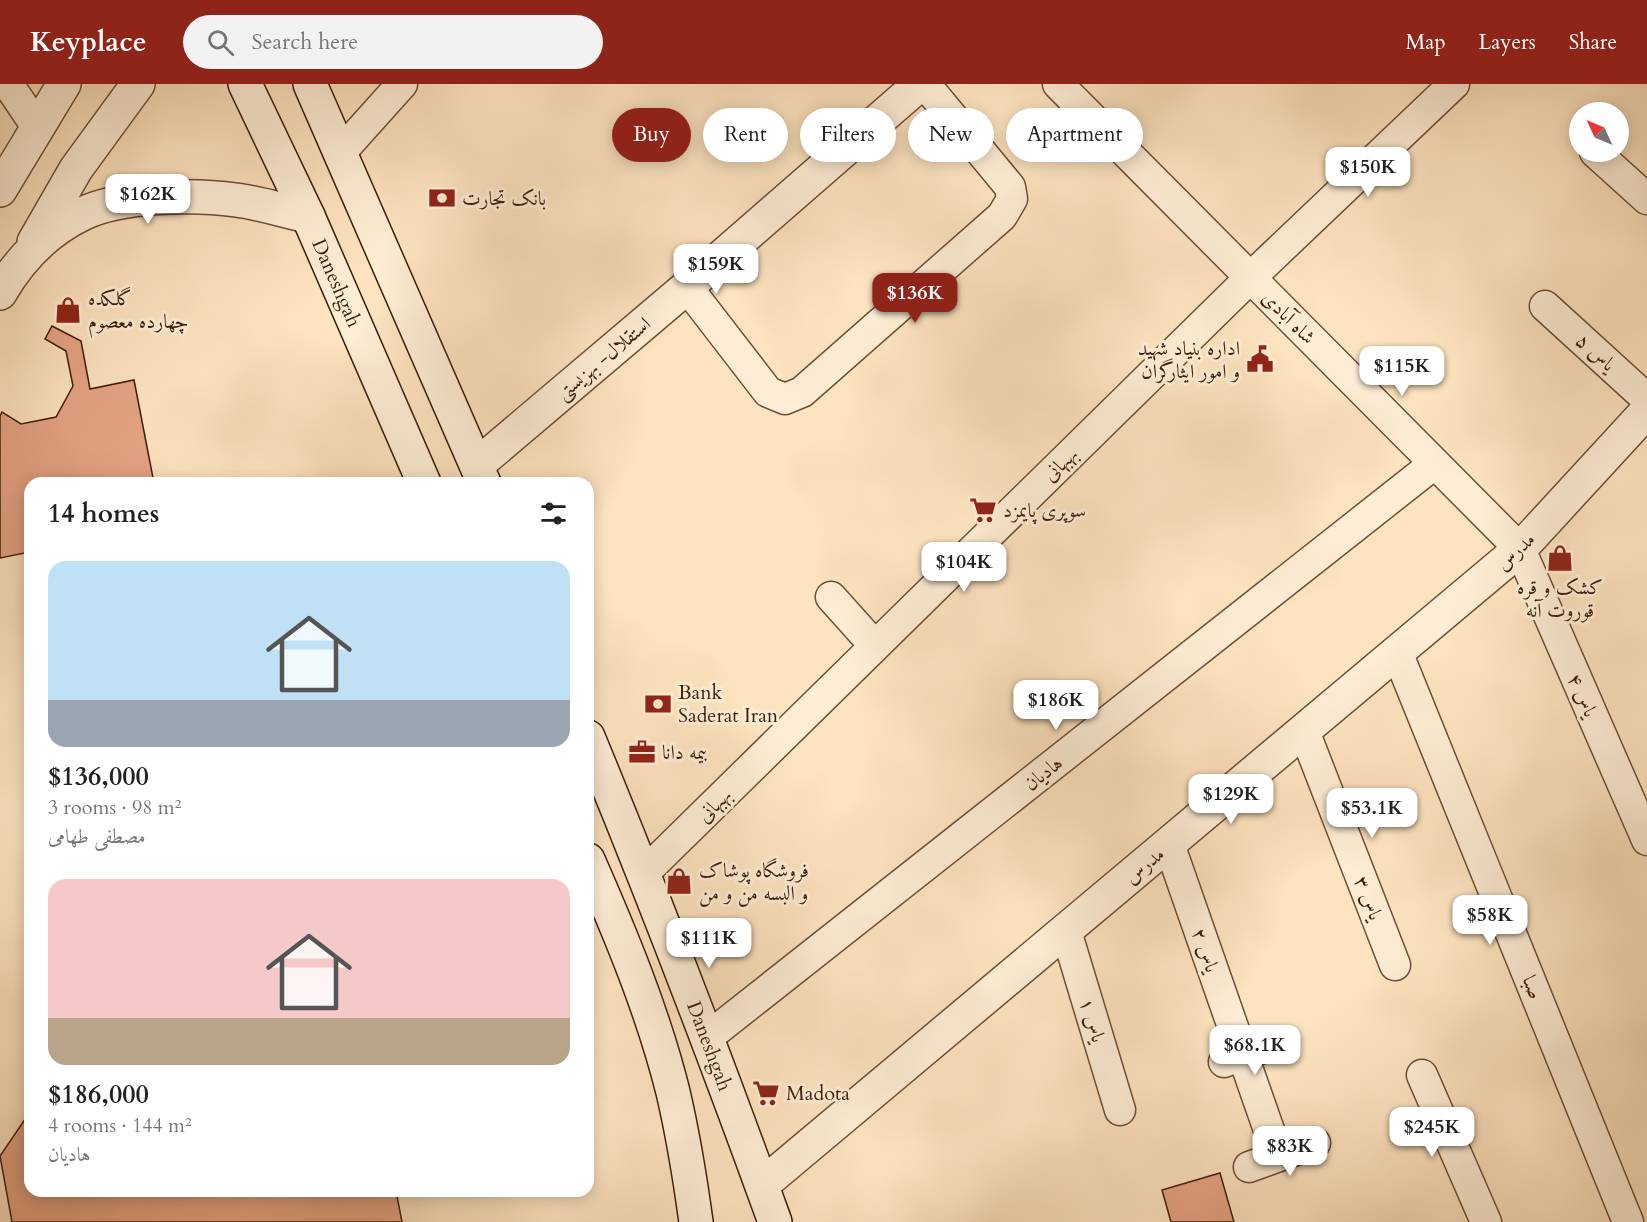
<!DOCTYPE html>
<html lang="en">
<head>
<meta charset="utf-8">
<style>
	body { margin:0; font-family:Cardo,Amiri,serif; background:#f2f2f2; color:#202124; height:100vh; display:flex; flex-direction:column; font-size:22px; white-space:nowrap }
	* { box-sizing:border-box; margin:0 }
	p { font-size:20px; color:#757577 }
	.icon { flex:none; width:33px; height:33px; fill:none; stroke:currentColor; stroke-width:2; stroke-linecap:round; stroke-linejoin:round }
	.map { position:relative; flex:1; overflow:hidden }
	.details { position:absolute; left:24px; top:393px; width:570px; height:720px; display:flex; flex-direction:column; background:#fff; border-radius:18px; box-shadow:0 3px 15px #0003 }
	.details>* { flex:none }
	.banner { position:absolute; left:612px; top:24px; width:570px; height:54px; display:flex; gap:12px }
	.needle { width:39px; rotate:314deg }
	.fabs { position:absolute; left:1569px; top:18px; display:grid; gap:12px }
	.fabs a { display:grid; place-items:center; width:60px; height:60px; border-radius:50%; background:#fff; box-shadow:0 3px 15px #0003; font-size:30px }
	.price { position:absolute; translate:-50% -51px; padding:0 14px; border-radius:12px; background:#fff; color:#222; font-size:20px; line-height:39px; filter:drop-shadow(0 2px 3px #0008) }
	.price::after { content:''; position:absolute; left:50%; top:36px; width:18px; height:14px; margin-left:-9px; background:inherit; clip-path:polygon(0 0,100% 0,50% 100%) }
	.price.selected { background:#8f2418; color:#fff }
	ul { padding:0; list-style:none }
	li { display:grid; align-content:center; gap:12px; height:318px; padding:0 24px }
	li span { display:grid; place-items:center; height:186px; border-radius:18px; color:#555 }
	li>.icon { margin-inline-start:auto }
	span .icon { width:108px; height:108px; fill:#fffc; stroke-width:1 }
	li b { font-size:26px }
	h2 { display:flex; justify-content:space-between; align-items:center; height:72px; padding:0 24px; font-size:26px }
	.pill { padding:0 21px; border-radius:27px; background:#fff; box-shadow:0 3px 15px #0003; font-size:21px; line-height:54px }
	.pill.selected { background:#8f2418; color:#fff }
	header { display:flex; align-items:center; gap:36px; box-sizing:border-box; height:84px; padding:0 30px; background:#8f2418; color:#fff }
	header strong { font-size:28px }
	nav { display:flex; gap:33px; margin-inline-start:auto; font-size:21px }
	.search { width:420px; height:54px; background:#f2f2f2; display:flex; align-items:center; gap:15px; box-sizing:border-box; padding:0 21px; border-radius:33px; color:#757577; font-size:22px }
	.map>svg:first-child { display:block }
	.building { fill:#e5a384; stroke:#3d1d09; stroke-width:1.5 }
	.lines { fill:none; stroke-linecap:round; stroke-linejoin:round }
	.minor-casing { stroke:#6d4e36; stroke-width:33 }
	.tertiary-casing { stroke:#6d4e36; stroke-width:36 }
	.secondary-casing { stroke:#3d1d09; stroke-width:36 }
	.minor { stroke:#feedd5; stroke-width:30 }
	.tertiary { stroke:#feedd5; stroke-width:33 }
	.secondary { stroke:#feedd5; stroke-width:33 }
	.labels { text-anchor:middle; stroke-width:6; stroke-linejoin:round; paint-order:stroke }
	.poi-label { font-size:20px; fill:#3d1d09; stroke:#feedd5; text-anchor:start }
	.street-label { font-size:20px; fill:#3d1d09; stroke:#feedd5 }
</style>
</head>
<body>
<header>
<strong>Keyplace</strong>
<div class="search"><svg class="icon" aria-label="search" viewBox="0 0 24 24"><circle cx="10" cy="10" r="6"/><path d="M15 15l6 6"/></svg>Search here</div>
<nav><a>Map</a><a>Layers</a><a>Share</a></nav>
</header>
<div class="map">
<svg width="1647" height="1138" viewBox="0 0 1647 1138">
	<rect width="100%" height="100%" fill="#fde3bf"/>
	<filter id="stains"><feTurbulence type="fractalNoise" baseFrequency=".00333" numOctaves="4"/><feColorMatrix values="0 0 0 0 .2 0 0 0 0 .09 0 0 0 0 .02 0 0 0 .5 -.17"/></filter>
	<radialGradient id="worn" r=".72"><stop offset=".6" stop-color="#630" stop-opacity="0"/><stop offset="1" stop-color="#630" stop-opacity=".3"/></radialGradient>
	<path class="building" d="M 52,242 L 81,257 L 90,305 L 134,296 L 154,399 L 30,399 L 30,468 L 0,474 L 0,332 L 2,328 L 21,340 L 56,333 L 73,302 L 66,267 L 45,255 Z
		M 30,1028 L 30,1107 L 396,1107 L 402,1138 L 12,1138 L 0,1072 Z
		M 1220,1089 L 1234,1138 L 1171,1138 L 1162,1106 Z"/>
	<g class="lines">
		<defs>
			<path id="minor" d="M 8,0 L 37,43
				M 1058,0 L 1520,465 L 1647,756
				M 341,68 L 402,0
				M 1595,68 L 1647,115
				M 687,203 L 768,308 L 785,315 L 802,308 L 1002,132 L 1012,115 L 1010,103 L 925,0
				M 1545,222 L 1647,315
				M 831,513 L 875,562
				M 1397,568 L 1628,1138
				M 1304,647 L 1395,881
				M 1169,760 L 1278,1072
				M 644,789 L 1250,194 L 1454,0
				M 1066,847 L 1120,1026
				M 708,953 L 1434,380
				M 1224,978 L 1271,961
				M 1422,991 L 1486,1138
				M 1249,1083 L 1315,1059"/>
			<path id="tertiary" d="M 0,106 L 64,0
				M 34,158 L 76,85 L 138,0
				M 0,209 C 19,176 47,147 82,130 C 121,111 194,110 236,116 C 260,119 284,127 308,132
				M 477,381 L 687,203 L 920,0
				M 762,1101 L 1520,465 L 1647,327"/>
			<g id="secondary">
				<path id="s1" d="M 245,0 L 308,132 L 424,399"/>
				<path d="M 310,0 L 484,399"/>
				<path id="s2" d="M 588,653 C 654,813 716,975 775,1138"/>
				<path d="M 588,776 C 621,851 653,928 673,1008 C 683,1051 690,1094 696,1138"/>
			</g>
		</defs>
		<use href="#minor" class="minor-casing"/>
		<use href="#tertiary" class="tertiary-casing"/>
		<use href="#secondary" class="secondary-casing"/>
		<use href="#minor" class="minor"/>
		<use href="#tertiary" class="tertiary"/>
		<use href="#secondary" class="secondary"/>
	</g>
	<defs>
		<symbol id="bank-bare" viewBox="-9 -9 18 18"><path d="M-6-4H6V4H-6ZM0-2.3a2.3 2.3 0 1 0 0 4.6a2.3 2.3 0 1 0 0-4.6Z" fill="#8f2418" stroke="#feedd5" stroke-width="2.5" paint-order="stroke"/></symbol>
		<symbol id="shop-bare" viewBox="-9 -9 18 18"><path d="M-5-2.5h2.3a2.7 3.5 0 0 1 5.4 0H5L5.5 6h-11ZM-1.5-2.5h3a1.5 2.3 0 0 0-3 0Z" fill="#8f2418" stroke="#feedd5" stroke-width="2.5" paint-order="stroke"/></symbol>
		<symbol id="civic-bare" viewBox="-9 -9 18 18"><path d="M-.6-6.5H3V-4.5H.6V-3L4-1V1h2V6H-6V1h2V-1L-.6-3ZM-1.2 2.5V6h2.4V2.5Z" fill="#8f2418" stroke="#feedd5" stroke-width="2.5" paint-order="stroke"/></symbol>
		<symbol id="supermarket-bare" viewBox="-9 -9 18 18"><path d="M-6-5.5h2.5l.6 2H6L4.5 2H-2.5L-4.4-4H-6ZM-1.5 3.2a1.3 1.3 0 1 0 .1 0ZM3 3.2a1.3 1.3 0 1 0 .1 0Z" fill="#8f2418" stroke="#feedd5" stroke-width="2.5" paint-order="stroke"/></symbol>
		<symbol id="office-bare" viewBox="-9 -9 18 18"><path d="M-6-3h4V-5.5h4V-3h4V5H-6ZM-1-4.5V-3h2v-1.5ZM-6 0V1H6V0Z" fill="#8f2418" stroke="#feedd5" stroke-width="2.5" paint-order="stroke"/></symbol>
	</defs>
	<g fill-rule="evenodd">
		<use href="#bank-bare" x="423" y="95" width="38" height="38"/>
		<use href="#shop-bare" x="49" y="207" width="38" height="38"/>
		<use href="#civic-bare" x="1241" y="256" width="38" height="38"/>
		<use href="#supermarket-bare" x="964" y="407" width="38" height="38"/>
		<use href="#shop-bare" x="1541" y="455" width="38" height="38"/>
		<use href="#bank-bare" x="639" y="601" width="38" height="38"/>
		<use href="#office-bare" x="623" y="649" width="38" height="38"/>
		<use href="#shop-bare" x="660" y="778" width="38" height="38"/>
		<use href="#supermarket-bare" x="747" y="990" width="38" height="38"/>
	</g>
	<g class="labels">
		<g class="poi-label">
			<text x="462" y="121">بانک تجارت</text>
			<text x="88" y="221">گلکده<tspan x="88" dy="23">چهارده معصوم</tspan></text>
			<text x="1240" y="271" text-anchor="end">اداره بنیاد شهید<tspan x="1240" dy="23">و امور ایثارگران</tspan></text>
			<text x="1003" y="433">سوپری پایمزد</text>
			<text x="1560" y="510" text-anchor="middle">کشک و قره<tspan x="1560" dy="23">قوروت آنه</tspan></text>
			<text x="678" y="615">Bank<tspan x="678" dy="23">Saderat Iran</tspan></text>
			<text x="662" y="675">بیمه دانا</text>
			<text x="699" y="793">فروشگاه پوشاک<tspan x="699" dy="23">و البسه من و من</tspan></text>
			<text x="786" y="1016">Madota</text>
		</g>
		<g class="street-label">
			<text dy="7" stroke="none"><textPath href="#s1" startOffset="219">Daneshgah</textPath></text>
			<text transform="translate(1289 233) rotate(45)" y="7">شاه آبادی</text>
			<text transform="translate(1596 268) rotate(42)" y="7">یاس ۵</text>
			<text transform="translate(603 274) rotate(-40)" y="7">استقلال- بهزیستی</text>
			<text transform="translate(1060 380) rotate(-44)" y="7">بهبهانی</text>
			<text transform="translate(1515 467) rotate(-43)" y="7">مدرس</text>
			<text transform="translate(1583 611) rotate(66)" y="7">یاس ۴</text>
			<text transform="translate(1043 689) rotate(-38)" y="7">هادیان</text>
			<text transform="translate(714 721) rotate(-45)" y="7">بهبهانی</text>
			<text transform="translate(1144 781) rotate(-40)" y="7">مدرس</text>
			<text transform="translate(1369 814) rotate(69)" y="7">یاس ۳</text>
			<text transform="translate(1206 866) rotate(71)" y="7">یاس ۲</text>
			<text transform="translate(1533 903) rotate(68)" y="7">صبا</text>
			<text transform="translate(1093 936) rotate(73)" y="7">یاس ۱</text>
			<text dy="7" stroke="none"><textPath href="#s2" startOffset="332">Daneshgah</textPath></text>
		</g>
	</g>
	<rect width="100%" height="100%" filter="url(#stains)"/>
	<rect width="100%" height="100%" fill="url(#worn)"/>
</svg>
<div class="fabs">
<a><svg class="needle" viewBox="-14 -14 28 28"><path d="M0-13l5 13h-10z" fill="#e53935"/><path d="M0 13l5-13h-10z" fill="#757577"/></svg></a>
</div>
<b class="price" style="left:1368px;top:114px">$150K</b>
<b class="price" style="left:148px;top:141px">$162K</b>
<b class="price" style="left:716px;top:211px">$159K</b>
<b class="price selected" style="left:915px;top:240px">$136K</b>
<b class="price" style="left:1402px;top:313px">$115K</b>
<b class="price" style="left:964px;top:509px">$104K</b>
<b class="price" style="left:1056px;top:647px">$186K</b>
<b class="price" style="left:1231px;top:741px">$129K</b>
<b class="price" style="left:1372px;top:755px">$53.1K</b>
<b class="price" style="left:1490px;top:862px">$58K</b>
<b class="price" style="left:709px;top:885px">$111K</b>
<b class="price" style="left:1255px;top:992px">$68.1K</b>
<b class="price" style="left:1432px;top:1074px">$245K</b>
<b class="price" style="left:1290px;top:1093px">$83K</b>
<div class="banner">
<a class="pill selected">Buy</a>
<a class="pill">Rent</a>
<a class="pill">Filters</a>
<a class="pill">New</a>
<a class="pill">Apartment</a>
</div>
<section class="details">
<h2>14 homes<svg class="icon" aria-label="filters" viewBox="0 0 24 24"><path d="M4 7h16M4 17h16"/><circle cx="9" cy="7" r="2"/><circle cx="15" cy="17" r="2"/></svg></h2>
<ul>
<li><span style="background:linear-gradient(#bfe0f5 75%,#9aa5b1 0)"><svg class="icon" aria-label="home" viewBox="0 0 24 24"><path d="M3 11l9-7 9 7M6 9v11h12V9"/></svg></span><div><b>$136,000</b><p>3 rooms · 98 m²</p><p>مصطفی طهامی</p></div></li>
<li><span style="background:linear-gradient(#f6c9c9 75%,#b9a48a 0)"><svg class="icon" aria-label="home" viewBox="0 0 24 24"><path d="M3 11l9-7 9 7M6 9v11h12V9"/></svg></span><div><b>$186,000</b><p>4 rooms · 144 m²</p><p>هادیان</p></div></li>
</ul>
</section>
</div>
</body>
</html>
